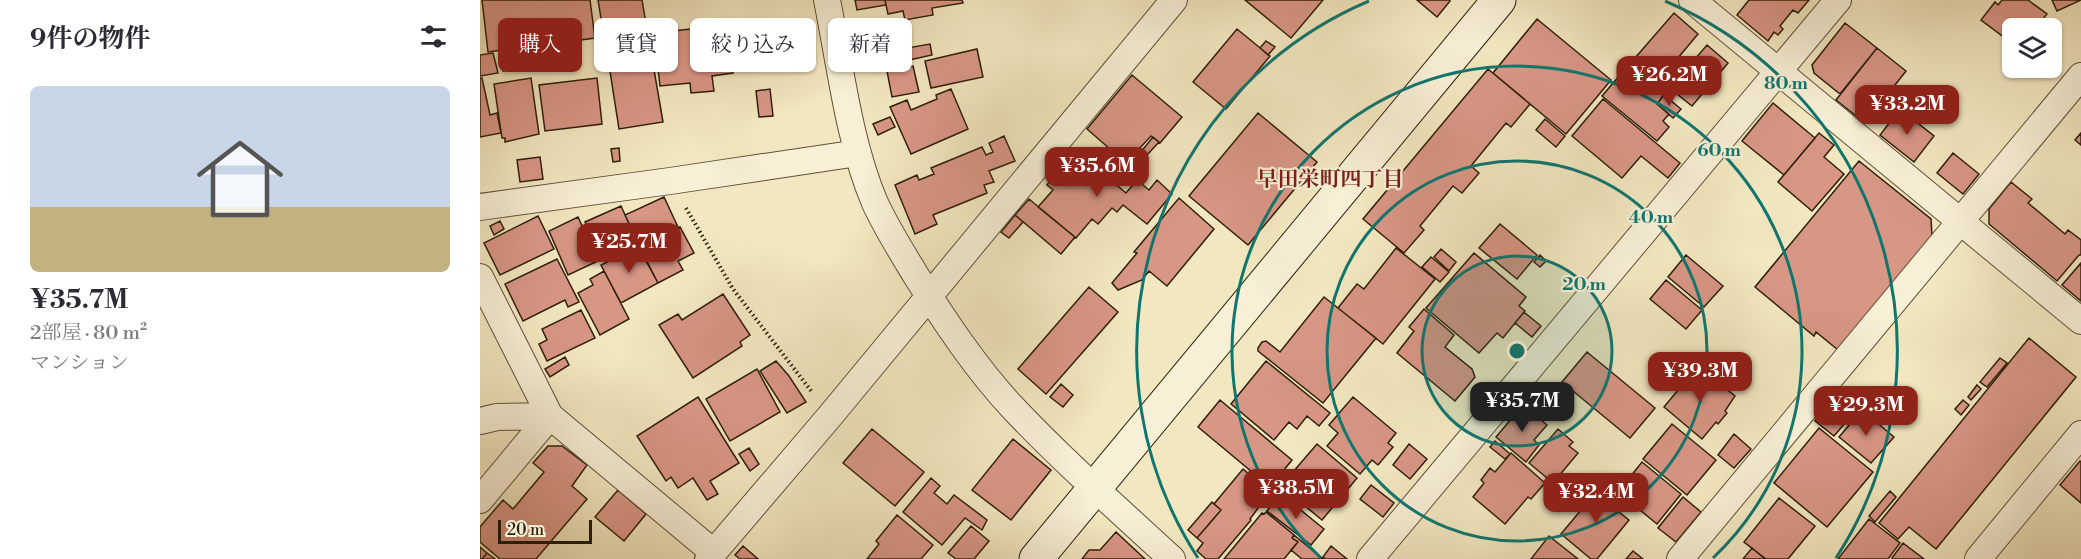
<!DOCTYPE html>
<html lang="ja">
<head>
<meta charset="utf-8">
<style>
	body { margin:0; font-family:"Libre Bodoni","Noto Serif JP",serif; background:#f2f2f3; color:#2b2b33; height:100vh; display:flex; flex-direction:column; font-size:22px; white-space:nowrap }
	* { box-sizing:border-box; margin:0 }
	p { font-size:20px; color:#7c7c81 }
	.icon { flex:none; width:33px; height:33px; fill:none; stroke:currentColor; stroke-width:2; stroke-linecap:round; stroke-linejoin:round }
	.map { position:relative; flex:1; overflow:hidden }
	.panel { display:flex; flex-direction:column; background:#fff; width:480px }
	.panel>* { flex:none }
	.guide { position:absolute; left:18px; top:18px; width:570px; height:54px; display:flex; gap:12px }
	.buttons { position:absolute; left:1522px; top:18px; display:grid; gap:12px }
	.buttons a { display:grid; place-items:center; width:60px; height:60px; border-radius:9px; background:#fff; box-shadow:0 2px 4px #0004; font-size:30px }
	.scale { position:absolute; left:18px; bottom:15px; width:94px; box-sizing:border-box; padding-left:6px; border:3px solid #2f1f09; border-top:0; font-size:16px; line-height:21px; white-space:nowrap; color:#2f1f09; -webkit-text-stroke:4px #f7efd6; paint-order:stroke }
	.price { position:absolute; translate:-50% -51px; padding:0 14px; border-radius:12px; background:#8f2418; color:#fff; font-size:20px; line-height:39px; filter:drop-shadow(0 2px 3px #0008) }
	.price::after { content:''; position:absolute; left:50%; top:36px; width:18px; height:14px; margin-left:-9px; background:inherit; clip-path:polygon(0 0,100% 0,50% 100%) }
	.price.selected { background:#222; color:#fff }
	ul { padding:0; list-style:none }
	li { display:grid; align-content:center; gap:12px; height:318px; padding:0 30px }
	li+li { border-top:2px solid #e1e1e2 }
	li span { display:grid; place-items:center; height:186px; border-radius:9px; color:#555 }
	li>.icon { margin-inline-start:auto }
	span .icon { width:108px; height:108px; fill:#fffc; stroke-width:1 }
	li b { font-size:26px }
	h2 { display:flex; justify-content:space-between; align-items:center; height:72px; padding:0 30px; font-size:26px }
	.tag { padding:0 21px; border-radius:9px; background:#fff; box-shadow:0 2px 4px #0004; font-size:21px; line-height:54px }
	.tag.selected { background:#8f2418; color:#fff }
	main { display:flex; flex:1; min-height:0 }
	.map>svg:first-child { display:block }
	.building { fill:#d89685; stroke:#2f1f09; stroke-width:1.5 }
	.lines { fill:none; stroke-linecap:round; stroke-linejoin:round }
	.street-casing { stroke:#605137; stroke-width:28 }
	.secondary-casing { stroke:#2f1f09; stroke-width:35 }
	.path { stroke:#2f1f09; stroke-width:4; stroke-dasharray:1.5 3; stroke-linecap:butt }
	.street { stroke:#f7efd6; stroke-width:26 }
	.secondary { stroke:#f7efd6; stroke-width:33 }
	.ring { fill:none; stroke:#0f766e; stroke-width:3 }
	.labels { text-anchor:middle; stroke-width:4.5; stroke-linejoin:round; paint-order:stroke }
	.neighbourhood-label { font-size:21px; font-weight:bold; fill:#7a1f14; stroke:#f7efd6 }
	.centre { fill:#0f766e; stroke:#f7efd6; stroke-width:3 }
	.ring-label { font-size:18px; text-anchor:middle; font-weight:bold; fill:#0f766e; stroke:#f7efd6; stroke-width:4.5; stroke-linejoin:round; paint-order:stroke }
</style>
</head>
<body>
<main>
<section class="panel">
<h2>9件の物件<svg class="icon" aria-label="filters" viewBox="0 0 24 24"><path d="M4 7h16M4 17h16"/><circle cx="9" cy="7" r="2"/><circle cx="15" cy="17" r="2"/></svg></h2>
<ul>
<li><span style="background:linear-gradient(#c9d6e8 65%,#c2b280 0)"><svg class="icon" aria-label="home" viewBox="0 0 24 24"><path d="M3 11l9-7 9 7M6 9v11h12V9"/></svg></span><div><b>¥35.7M</b><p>2部屋 · 80 m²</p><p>マンション</p></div></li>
</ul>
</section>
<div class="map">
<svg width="1601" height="559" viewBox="0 0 1601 559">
	<rect width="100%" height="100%" fill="#f2e7c0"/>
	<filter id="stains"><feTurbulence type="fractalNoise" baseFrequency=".00333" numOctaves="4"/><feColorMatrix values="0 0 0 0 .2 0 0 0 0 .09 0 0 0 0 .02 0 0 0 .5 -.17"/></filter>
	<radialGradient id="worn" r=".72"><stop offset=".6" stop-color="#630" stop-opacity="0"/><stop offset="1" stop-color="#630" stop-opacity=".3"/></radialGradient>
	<path class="building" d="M 2,0 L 110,0 L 115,38 L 8,52 Z
		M 118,0 L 162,0 L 171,54 L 128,61 Z
		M 375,0 L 405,0 L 406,5 L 377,10 Z
		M 405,0 L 482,0 L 483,3 L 452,8 L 453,15 L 425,20 L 423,11 L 408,14 Z
		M 765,0 L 843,0 L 811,38 Z
		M 937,0 L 969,0 L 970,1 L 957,17 Z
		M 1269,0 L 1329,0 L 1318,13 L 1313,10 L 1300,26 L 1303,29 L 1298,35 L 1294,32 L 1288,41 L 1257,15 Z
		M 1522,0 L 1548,0 L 1567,14 L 1556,28 L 1533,28 L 1533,44 L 1501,20 L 1515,2 L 1518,5 Z
		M 1572,0 L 1601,0 L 1577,11 Z
		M 1194,13 L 1218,34 L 1192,65 L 1204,72 L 1227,45 L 1248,63 L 1212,106 L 1187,86 L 1189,83 L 1182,78 L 1180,80 L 1155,58 Z
		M 1057,19 L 1131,80 L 1086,134 L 1013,73 Z
		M 1365,23 L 1397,48 L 1360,94 L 1334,73 L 1332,65 Z
		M 248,25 L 253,73 L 232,76 L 234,91 L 211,93 L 210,83 L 180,86 L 174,33 Z
		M 757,29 L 790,56 L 746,109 L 713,82 Z
		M 786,41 L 795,47 L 788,55 L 780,48 Z
		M 450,44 L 452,55 L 429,60 L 427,48 Z
		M 1397,48 L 1426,71 L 1385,123 L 1356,100 Z
		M 497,49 L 503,77 L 451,88 L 445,61 Z
		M 45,50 L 48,65 L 23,71 L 20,55 Z
		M 13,53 L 18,73 L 0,76 L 0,55 Z
		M 172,58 L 183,122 L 139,129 L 129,65 Z
		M 1152,61 L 1166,73 L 1164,76 L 1185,93 L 1177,104 L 1189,114 L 1183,121 L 1189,127 L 1177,141 L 1122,96 Z
		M 433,66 L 439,92 L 412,97 L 407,71 Z
		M 1008,69 L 1050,104 L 1031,127 L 1026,123 L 991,166 L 999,173 L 982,193 L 973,186 L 940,226 L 944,230 L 924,253 L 883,219 Z
		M 652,75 L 702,117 L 680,143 L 671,136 L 646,163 L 607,129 Z
		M 0,78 L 2,78 L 10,115 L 17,113 L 21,133 L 0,137 Z
		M 51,78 L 59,134 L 25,142 L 25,138 L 22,138 L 14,84 Z
		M 117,78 L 122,124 L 65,131 L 59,85 Z
		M 290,89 L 293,116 L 279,117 L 276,91 Z
		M 471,89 L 488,129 L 431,154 L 410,107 L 427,100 L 431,110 L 457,99 L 456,95 Z
		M 1184,95 L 1201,109 L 1193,118 L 1177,104 Z
		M 1123,99 L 1200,163 L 1188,178 L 1161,156 L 1142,178 L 1092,136 Z
		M 1293,103 L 1335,138 L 1304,175 L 1262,141 Z
		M 1420,109 L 1454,136 L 1434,162 L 1400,135 Z
		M 778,113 L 837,162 L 768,245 L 709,196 Z
		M 410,117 L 415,127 L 398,135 L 393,124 Z
		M 1065,119 L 1085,136 L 1076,147 L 1056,130 Z
		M 1339,133 L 1354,145 L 1344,157 L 1364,174 L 1332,211 L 1298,182 Z
		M 1601,133 L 1601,145 L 1595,140 Z
		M 524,136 L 535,161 L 509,171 L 514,182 L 504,185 L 507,193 L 453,215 L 457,224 L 435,234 L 415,185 L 437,175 L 439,180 L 454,174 L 451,168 L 502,147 L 506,155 L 513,152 L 509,143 Z
		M 673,137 L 679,142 L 655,168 L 651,164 Z
		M 139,148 L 140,161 L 133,162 L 131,149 Z
		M 1473,153 L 1499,174 L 1483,194 L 1457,173 Z
		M 60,157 L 63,179 L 40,182 L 37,160 Z
		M 595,159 L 610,171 L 614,166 L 646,193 L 657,180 L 669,190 L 677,180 L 692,194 L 667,224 L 643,205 L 637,212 L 632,208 L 618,224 L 612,219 L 596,238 L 558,207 L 573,190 L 567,185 L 578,171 L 582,175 Z
		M 1379,161 L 1451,219 L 1452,236 L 1358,350 L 1336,332 L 1334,336 L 1275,287 Z
		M 1531,182 L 1552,199 L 1548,203 L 1585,234 L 1588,230 L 1601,240 L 1601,255 L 1599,255 L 1577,281 L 1509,224 L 1509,209 Z
		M 184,197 L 198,227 L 159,244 L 145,215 Z
		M 699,198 L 734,229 L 687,286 L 669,271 L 662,280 L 638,290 L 632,283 L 657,253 L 654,252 Z
		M 549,199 L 595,237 L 581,254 L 535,215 Z
		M 141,206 L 156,239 L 120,255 L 105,222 Z
		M 535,215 L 543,222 L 529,238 L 521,232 Z
		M 58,216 L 74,249 L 20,275 L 4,243 Z
		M 98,217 L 118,261 L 88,275 L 69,231 Z
		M 20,221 L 24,229 L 14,235 L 10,226 Z
		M 1020,224 L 1057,255 L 1037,279 L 999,248 Z
		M 200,227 L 214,253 L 198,261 L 203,270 L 178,283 L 160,248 Z
		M 158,246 L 178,283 L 141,303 L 121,265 Z
		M 916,248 L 955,279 L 903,344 L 858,308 L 877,284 L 884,289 Z
		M 961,249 L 976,262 L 969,271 L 954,257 Z
		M 994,253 L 1046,297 L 1039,306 L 1045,311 L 1035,323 L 1023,338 L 1017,333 L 999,353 L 946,308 Z
		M 1060,255 L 1066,261 L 1060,267 L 1054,262 Z
		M 1206,255 L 1243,286 L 1224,307 L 1188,277 Z
		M 951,257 L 969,272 L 960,282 L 942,267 Z
		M 77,259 L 99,302 L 88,307 L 85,300 L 43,321 L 25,284 Z
		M 1601,263 L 1601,301 L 1582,285 Z
		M 124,271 L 149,319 L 120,335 L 98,293 L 113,285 L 110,279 Z
		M 1186,280 L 1222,310 L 1206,329 L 1170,299 Z
		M 609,287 L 638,312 L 566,394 L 538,369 Z
		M 243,294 L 270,335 L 260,342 L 262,346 L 213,378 L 179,325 L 198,314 L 202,320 Z
		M 844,297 L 896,338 L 843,403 L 778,351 L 778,348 L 782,342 L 786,341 L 800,352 Z
		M 944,309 L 974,335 L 965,347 L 992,369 L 995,377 L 975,401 L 917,353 L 934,331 L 929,327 Z
		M 101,310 L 115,338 L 67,361 L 59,344 L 67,340 L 62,329 Z
		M 1044,312 L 1061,326 L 1052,337 L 1035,323 Z
		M 1549,338 L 1596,377 L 1456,549 L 1429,527 L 1418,539 L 1399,523 Z
		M 1107,352 L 1175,408 L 1150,438 L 1082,382 Z
		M 1226,355 L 1234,362 L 1230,367 L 1221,360 Z
		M 85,357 L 89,365 L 70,377 L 65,369 Z
		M 1520,358 L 1527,363 L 1507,387 L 1500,382 Z
		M 296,361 L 309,376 L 326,402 L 307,413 L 280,371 Z
		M 786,361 L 850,413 L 839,426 L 827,416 L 817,429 L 809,422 L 794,440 L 751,404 Z
		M 1218,366 L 1255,396 L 1245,411 L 1247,413 L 1238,424 L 1236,422 L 1222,439 L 1184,407 Z
		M 277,369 L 300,412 L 250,441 L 226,399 Z
		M 581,384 L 593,395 L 583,407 L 570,397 Z
		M 1497,385 L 1501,389 L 1491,400 L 1488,397 Z
		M 1359,392 L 1378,408 L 1354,436 L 1335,421 Z
		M 218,397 L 259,463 L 230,481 L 238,494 L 227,500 L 213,478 L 198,488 L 191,477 L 186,481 L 157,436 Z
		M 873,397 L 916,433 L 908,443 L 913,447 L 898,465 L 892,460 L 880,474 L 847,446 L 858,433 L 849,425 Z
		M 740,400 L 812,460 L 790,487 L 718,427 Z
		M 1483,400 L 1489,405 L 1481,415 L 1475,409 Z
		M 1043,405 L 1067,425 L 1054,440 L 1059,445 L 1046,462 L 1016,437 Z
		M 1382,410 L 1414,437 L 1391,463 L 1359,437 Z
		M 1192,424 L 1236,460 L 1207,495 L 1163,459 Z
		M 1339,428 L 1393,472 L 1347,527 L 1294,483 Z
		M 392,429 L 444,472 L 415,506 L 363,463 Z
		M 1078,429 L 1093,442 L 1089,446 L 1098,453 L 1073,483 L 1049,463 Z
		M 1254,434 L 1271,449 L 1254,468 L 1238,455 Z
		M 533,439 L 571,470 L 531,520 L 492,490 Z
		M 1015,441 L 1030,454 L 1025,459 L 1010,447 Z
		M 837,444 L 877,478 L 842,520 L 801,486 Z
		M 929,444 L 947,459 L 930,479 L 913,465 Z
		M 68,446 L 82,446 L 107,465 L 92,486 L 107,499 L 56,559 L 20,559 L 0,542 L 0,527 L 23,500 L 33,509 L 64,472 L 53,463 Z
		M 269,448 L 279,464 L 270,471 L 259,454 Z
		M 1031,453 L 1065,483 L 1051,499 L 1048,497 L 1025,524 L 993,497 L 1004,483 L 1001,480 L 1010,468 L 1015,472 Z
		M 1600,461 L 1601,462 L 1601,503 L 1580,485 Z
		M 1162,462 L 1201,494 L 1177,524 L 1138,492 Z
		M 763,469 L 790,492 L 770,519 L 771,520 L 738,559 L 726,559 L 717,551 L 723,543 L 717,538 L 741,510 L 734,504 Z
		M 451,478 L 460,486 L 454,493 L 467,504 L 474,495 L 507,520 L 502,530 L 485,518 L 462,545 L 423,512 Z
		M 891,485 L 914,503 L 903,517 L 880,499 Z
		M 1122,485 L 1139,500 L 1133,507 L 1149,520 L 1117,559 L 1111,559 L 1081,534 Z
		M 138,490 L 166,514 L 144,541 L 115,517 Z
		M 1410,491 L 1416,497 L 1395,522 L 1389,516 Z
		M 801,494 L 844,529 L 831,545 L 787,511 Z
		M 1203,497 L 1221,512 L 1196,542 L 1178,528 Z
		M 1299,498 L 1335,526 L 1308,559 L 1286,559 L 1264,542 Z
		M 732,502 L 741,510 L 717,538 L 708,530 Z
		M 786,512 L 814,535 L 812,538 L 818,542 L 804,559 L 744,559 L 782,513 L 784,514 Z
		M 417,515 L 453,545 L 441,559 L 387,559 L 399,544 L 396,541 Z
		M 1389,519 L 1420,543 L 1408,559 L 1358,559 Z
		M 491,526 L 509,541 L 494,559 L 476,559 L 468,553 Z
		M 636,532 L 665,559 L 602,559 L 609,550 L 620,550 Z
		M 814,535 L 843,559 L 822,559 L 811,550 L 818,542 L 812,538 Z
		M 1069,536 L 1098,559 L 1051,559 Z
		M 1423,543 L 1444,559 L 1413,559 L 1412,558 Z
		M 263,546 L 278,559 L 260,559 L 255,555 Z
		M 851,546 L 867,559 L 846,559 L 843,557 Z
		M 0,547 L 7,553 L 2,559 L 0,559 Z
		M 1272,548 L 1285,559 L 1263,559 Z
		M 1153,551 L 1163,559 L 1146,559 Z
		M 7,553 L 15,559 L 2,559 Z"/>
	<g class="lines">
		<defs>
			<path id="street" d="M 347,0 C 360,64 369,143 395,203 C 406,227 421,251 435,274 C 464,320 497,370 534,409 C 584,462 639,510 692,559
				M 1212,0 L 1601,321
				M 0,207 L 190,181 L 378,153
				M 0,277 L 70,416 L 233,552
				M 0,421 L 17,417 L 70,416
				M 0,500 L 70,416
				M 228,559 L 350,416 L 694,0
				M 890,559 L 1358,0
				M 1200,559 L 1601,76
				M 1498,559 L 1601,434"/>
			<path id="secondary" d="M 556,559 L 1019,0"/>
		</defs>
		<use href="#street" class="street-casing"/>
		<use href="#secondary" class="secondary-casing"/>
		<path class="path" d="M 206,208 L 253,289 L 332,392"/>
		<use href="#street" class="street"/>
		<use href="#secondary" class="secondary"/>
	</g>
	<circle cx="1037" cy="351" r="95" fill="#0f766e" fill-opacity=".12"/>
	<g class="ring">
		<circle cx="1037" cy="351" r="95"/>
		<circle cx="1037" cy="351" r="190"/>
		<path d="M841 558A285 285 0 1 1 1233 558"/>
		<path d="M718 558A380 380 0 0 1 889 1M1185 1A380 380 0 0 1 1356 558"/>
	</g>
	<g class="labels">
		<g class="neighbourhood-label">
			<text x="850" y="186">早田栄町四丁目</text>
		</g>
	</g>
	<circle cx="1037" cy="351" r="9" class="centre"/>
	<g class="ring-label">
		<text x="1306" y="89">80 m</text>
		<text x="1239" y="156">60 m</text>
		<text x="1171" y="223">40 m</text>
		<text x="1104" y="290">20 m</text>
	</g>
	<rect width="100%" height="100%" filter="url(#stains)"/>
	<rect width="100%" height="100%" fill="url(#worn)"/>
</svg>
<div class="buttons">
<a><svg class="icon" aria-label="layers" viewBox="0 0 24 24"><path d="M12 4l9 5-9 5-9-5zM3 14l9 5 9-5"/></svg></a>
</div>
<div class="scale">20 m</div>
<b class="price" style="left:1189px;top:107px">¥26.2M</b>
<b class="price" style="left:1427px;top:136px">¥33.2M</b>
<b class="price" style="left:617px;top:198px">¥35.6M</b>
<b class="price" style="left:149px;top:274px">¥25.7M</b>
<b class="price" style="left:1220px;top:403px">¥39.3M</b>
<b class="price selected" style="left:1042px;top:433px">¥35.7M</b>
<b class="price" style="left:1386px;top:437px">¥29.3M</b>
<b class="price" style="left:816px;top:520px">¥38.5M</b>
<b class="price" style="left:1116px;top:524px">¥32.4M</b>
<div class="guide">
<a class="tag selected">購入</a>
<a class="tag">賃貸</a>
<a class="tag">絞り込み</a>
<a class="tag">新着</a>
</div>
</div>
</main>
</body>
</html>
